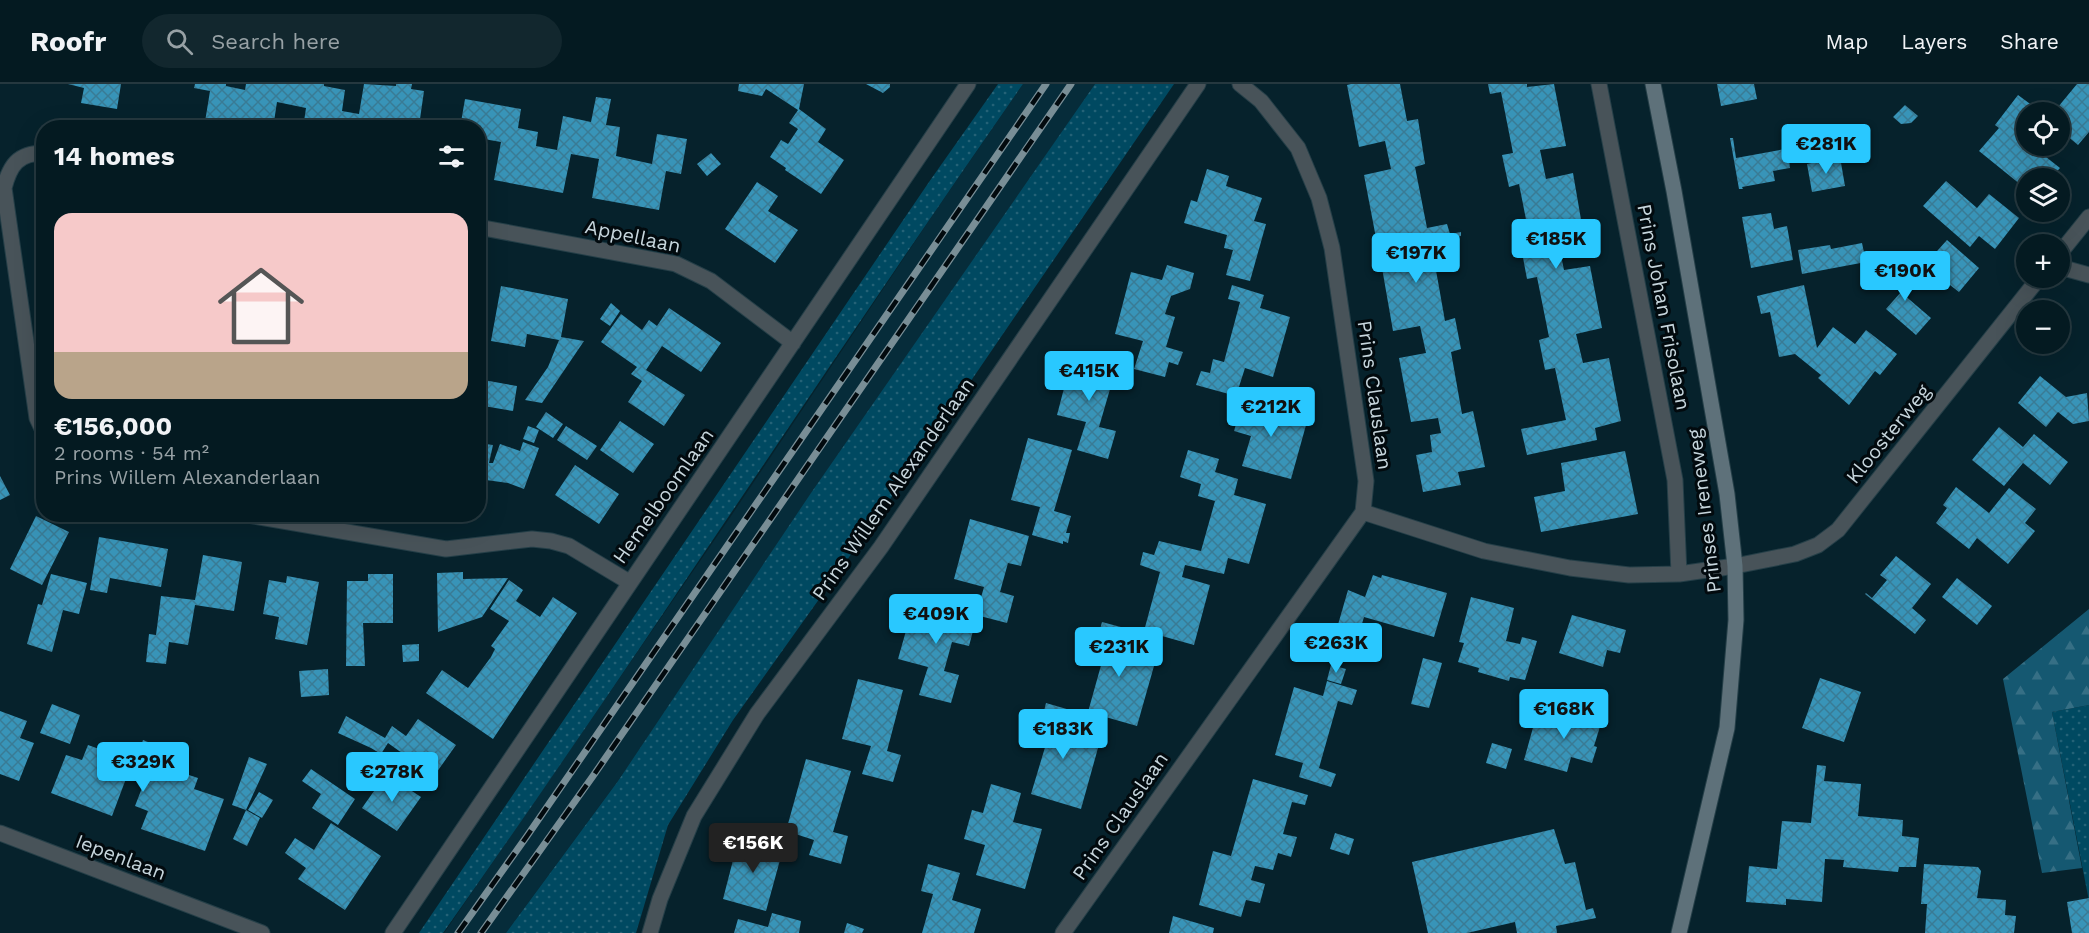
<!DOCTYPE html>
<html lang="en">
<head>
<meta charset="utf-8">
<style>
	body { margin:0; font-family:"Work Sans",sans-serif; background:#12272e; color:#f1f3f6; height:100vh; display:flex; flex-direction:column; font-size:22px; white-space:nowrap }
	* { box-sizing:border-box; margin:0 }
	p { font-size:20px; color:#97a1a5 }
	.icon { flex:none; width:33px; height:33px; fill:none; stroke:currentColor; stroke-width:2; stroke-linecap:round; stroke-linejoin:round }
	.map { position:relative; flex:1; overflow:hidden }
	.details { position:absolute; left:36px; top:36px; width:450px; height:402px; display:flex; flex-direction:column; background:#041a21; border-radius:24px; box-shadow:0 6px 24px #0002,0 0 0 2px #25383f }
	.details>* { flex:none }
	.buttons { position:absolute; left:2016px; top:18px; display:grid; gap:12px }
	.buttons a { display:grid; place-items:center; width:54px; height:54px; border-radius:50%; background:#041a21; box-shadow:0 6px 24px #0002,0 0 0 2px #25383f; font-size:30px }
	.price { position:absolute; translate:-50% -51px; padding:0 14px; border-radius:6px; background:#29c8ff; color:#111; font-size:20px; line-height:39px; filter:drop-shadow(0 2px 3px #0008) }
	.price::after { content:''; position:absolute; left:50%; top:36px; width:18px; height:14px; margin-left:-9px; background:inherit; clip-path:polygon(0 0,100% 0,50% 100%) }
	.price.active { background:#222; color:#fff }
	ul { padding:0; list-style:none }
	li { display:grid; align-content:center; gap:12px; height:318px; padding:0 18px }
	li+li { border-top:2px solid #25383f }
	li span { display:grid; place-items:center; height:186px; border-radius:18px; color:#555 }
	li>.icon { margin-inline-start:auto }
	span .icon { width:108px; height:108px; fill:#fffc; stroke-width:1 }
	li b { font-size:26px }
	h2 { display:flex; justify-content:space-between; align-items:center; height:72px; padding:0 18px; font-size:26px }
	header { display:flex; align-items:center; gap:36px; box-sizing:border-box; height:84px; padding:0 30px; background:#041a21; border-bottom:2px solid #25383f }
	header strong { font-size:28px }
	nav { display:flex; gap:33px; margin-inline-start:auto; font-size:21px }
	.search { width:420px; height:54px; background:#12272e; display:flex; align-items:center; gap:15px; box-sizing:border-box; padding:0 21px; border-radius:33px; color:#97a1a5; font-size:22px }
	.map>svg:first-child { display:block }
	.built { fill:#062c3a }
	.grass { fill:url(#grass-dots) }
	.forest { fill:url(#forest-firs) }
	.building { fill:url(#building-cross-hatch) }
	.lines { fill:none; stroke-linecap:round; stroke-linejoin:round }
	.service-casing { stroke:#253f48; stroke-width:17 }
	.minor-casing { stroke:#253f48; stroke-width:17 }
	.secondary-casing { stroke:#253f48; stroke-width:17 }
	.service { stroke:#485359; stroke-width:15 }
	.minor { stroke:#485359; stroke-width:15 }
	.secondary { stroke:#5e717a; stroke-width:15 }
	.rail-casing { stroke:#798e96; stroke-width:7 }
	.rail { stroke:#020a0e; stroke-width:4.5; stroke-dasharray:14; stroke-linecap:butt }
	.labels { text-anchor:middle; stroke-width:6; stroke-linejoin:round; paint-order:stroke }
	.street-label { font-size:20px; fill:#c6d5dc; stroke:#020a0e }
</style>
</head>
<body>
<header>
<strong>Roofr</strong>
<div class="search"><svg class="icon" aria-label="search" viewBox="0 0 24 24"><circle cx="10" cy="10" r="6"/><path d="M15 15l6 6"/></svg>Search here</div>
<nav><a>Map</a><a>Layers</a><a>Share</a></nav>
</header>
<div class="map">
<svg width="2089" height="849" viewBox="0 0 2089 849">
	<defs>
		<pattern id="grass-dots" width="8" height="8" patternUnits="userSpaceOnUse" patternTransform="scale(1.5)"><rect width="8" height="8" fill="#004961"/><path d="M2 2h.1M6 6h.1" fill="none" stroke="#246277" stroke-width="1.8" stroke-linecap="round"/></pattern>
		<pattern id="forest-firs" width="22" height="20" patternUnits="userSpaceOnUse" patternTransform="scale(1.5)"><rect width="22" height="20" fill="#155871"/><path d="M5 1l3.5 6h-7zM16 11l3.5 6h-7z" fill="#366f85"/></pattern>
		<pattern id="building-cross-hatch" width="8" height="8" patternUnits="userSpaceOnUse" patternTransform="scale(1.5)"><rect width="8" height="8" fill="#3894b8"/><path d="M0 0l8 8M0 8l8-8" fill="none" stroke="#397b95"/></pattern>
	</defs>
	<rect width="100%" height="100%" fill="#06222c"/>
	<path class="built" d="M 1023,0 L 1095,0 L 618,697 L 506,849 L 444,849 L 731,432 L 936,126 Z"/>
	<path class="grass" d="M 998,0 L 1023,0 C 827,281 641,569 443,849 L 419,849 L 929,98 Z
		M 1095,0 L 1174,0 L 884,424 L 733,636 L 668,741 L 636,849 L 506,849 L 618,697 L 811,409 Z
		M 2089,621 L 2089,817 L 2052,628 Z"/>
	<path class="forest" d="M 2089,525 L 2089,621 L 2052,628 L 2082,784 L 2042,789 L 2003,595 Z"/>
	<path class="building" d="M 68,0 L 121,0 L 117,25 L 81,19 L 84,4 Z
		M 195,0 L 226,0 L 226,2 L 245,6 L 246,0 L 324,0 L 324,2 L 345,6 L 342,27 L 359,30 L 364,0 L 396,2 L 396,0 L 412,0 L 411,5 L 424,7 L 419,42 L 423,44 L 403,44 L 404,40 L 375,35 L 374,44 L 303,44 L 306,24 L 277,18 L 273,44 L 204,44 L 210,7 L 194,4 Z
		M 739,0 L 804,0 L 799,25 L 826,45 L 818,58 L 844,76 L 821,110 L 785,86 L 786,84 L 770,73 L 781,56 L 788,60 L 798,45 L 789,39 L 798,26 L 766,5 L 762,12 L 738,7 Z
		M 866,0 L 890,0 L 890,3 L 883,9 Z
		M 1351,0 L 1400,0 L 1407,37 L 1418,35 L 1425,80 L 1415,83 L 1427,144 L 1447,140 L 1450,150 L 1461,148 L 1461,152 L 1441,156 L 1444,173 L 1434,175 L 1445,237 L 1455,234 L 1461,265 L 1451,268 L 1462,330 L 1473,327 L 1485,383 L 1458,388 L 1461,401 L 1423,408 L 1416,371 L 1432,368 L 1430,351 L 1441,349 L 1438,334 L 1411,338 L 1399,274 L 1426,269 L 1420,242 L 1393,247 L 1382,184 L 1408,178 L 1403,149 L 1376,154 L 1364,91 L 1391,85 L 1385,57 L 1359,63 L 1347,1 Z
		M 1488,0 L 1527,0 L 1527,3 L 1554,0 L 1566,62 L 1540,66 L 1546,95 L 1573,89 L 1584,153 L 1558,157 L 1564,186 L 1590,182 L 1602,244 L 1576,250 L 1583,279 L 1609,274 L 1621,337 L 1595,344 L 1597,356 L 1527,371 L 1521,345 L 1566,336 L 1555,284 L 1545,286 L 1539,256 L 1549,253 L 1537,193 L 1527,195 L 1521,163 L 1531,161 L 1519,100 L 1509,103 L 1502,71 L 1513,69 L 1501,8 L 1490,10 Z
		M 1717,0 L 1754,0 L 1757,15 L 1721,22 Z
		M 2077,0 L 2089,0 L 2089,48 L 2078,61 L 2060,46 L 2060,28 L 2042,28 L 2051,18 L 2058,23 Z
		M 2018,11 L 2041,28 L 2026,28 L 2026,62 L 2032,62 L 2060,84 L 2051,94 L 2026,94 L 2026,105 L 1979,67 L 1999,44 L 1995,41 Z
		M 596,13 L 611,15 L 606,41 L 620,43 L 616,72 L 652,80 L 657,50 L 687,55 L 681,90 L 666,87 L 659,126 L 592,114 L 599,75 L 571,70 L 563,109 L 494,96 L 501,58 L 478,54 L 478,44 L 460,44 L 465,15 L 521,25 L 518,44 L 538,48 L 536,62 L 557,66 L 563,32 L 591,38 Z
		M 1905,21 L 1918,32 L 1911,39 L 1901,40 L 1893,33 Z
		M 1730,54 L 1733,54 L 1736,74 L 1785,65 L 1785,61 L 1806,58 L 1809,71 L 1789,75 L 1790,84 L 1773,87 L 1775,97 L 1742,103 L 1743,105 L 1739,105 Z
		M 711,69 L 721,80 L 707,92 L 697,80 Z
		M 1840,73 L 1845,102 L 1812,108 L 1807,80 Z
		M 1207,85 L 1229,92 L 1226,102 L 1262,114 L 1254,137 L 1266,140 L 1250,197 L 1226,191 L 1233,166 L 1224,164 L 1227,151 L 1184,139 L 1191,116 L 1197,118 Z
		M 1946,97 L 1977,124 L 1989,110 L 2019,134 L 1995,165 L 1979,152 L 1970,163 L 1923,122 Z
		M 757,98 L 778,112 L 768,127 L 798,146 L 775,179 L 725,145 Z
		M 1771,129 L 1774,145 L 1787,142 L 1793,176 L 1751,184 L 1742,133 Z
		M 1947,156 L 1979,184 L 1959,208 L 1946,198 L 1941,204 L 1923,186 L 1922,188 L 1920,186 Z
		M 1862,159 L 1866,178 L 1802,190 L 1798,166 L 1830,161 L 1831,165 Z
		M 1894,180 L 1915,196 L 1903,210 L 1931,234 L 1916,251 L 1886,225 L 1901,208 L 1883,194 Z
		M 1167,181 L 1194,189 L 1190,205 L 1171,212 L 1165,230 L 1175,233 L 1166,263 L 1183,268 L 1178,281 L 1169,278 L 1165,293 L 1134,285 L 1143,257 L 1115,250 L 1131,188 L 1162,196 Z
		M 1232,201 L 1264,211 L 1260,224 L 1290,233 L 1273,293 L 1245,284 L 1236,312 L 1196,301 L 1201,287 L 1210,289 L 1213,275 L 1224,278 L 1240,218 L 1228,215 Z
		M 1804,201 L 1817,264 L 1833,243 L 1855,260 L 1866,246 L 1897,270 L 1880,291 L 1875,287 L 1849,321 L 1818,294 L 1821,291 L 1795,270 L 1779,273 L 1770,228 L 1761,230 L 1757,212 Z
		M 501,202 L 568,215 L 561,253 L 584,257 L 542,319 L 525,316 L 548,283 L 559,256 L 527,250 L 525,263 L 491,257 Z
		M 611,219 L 620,227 L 610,242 L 600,235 Z
		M 669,224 L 721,259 L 701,288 L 662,262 L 646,286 L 685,311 L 664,342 L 628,318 L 642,297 L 631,290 L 637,283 L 601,258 L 621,230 L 642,246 L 649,236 L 657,242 Z
		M 1073,270 L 1117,281 L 1099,343 L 1116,347 L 1108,375 L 1077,366 L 1086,338 L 1057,331 Z
		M 2040,292 L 2066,313 L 2087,309 L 2089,337 L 2073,340 L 2058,328 L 2046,343 L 2018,319 Z
		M 478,295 L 517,302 L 513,327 L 478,321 Z
		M 1243,316 L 1308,334 L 1291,395 L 1242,382 L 1251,352 L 1234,347 Z
		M 546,328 L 563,340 L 553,354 L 536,343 Z
		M 620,337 L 654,360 L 633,389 L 600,366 Z
		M 528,342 L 539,346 L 534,359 L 523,355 Z
		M 566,342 L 597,362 L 587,376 L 557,356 Z
		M 1999,343 L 2023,363 L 2034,350 L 2068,378 L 2050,401 L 2023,379 L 2004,402 L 1972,376 Z
		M 1028,354 L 1072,366 L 1054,427 L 1071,432 L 1066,449 L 1070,449 L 1068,459 L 1063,457 L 1063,460 L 1032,451 L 1040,423 L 1011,416 Z
		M 523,358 L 539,364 L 524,405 L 508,399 L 486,396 L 485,403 L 478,402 L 478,359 L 493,361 L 489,379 L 493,379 L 500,360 L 520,367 Z
		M 1188,366 L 1219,375 L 1215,388 L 1238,395 L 1234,411 L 1266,420 L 1249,480 L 1228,474 L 1224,490 L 1185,481 L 1182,493 L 1210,501 L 1194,561 L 1144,547 L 1160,488 L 1140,481 L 1143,468 L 1154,471 L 1159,457 L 1201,467 L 1215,417 L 1198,412 L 1201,400 L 1180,393 Z
		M 1625,367 L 1638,430 L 1541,448 L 1534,413 L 1565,407 L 1561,379 Z
		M 575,381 L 619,410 L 599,440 L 555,411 Z
		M 0,392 L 10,411 L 0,416 Z
		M 1956,403 L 1989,429 L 2009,404 L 2036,425 L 2025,439 L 2035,447 L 2008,480 L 1977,454 L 1969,465 L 1936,439 L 1947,424 L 1943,421 Z
		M 36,432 L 69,448 L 42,501 L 10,485 Z
		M 970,435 L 1029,452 L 1021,482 L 1008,479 L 1000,508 L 1014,512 L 1007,539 L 976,531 L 984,503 L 954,495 Z
		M 99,453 L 168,465 L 161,503 L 110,494 L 107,509 L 90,506 Z
		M 203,471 L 242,478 L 234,527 L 195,521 L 188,561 L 169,558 L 166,580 L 146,578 L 149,550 L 156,551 L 161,512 L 195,516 Z
		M 1896,472 L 1931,500 L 1912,524 L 1926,536 L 1915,550 L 1865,510 L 1866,509 L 1872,514 L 1887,496 L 1880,491 Z
		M 463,488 L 463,495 L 508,494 L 482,533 L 438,548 L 437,489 Z
		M 51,490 L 87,499 L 79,530 L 63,526 L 52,568 L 27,560 L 38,520 L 42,521 Z
		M 368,490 L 393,490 L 393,539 L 363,539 L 365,582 L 346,582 L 347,497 L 368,497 Z
		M 1373,491 L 1381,494 L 1382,491 L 1447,509 L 1434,553 L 1364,533 L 1359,550 L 1337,544 L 1348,506 L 1365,513 Z
		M 287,492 L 319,498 L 307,561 L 275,555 L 279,533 L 263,530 L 269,496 L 286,499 Z
		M 1957,494 L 1992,522 L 1977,541 L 1942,513 Z
		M 509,496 L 523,506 L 516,517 L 540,533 L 553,513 L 577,529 L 493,655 L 426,609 L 442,586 L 468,604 L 491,573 L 495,565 L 491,562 L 509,537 L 490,525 Z
		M 1471,513 L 1514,524 L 1506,557 L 1520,560 L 1522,553 L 1537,557 L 1525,596 L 1510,593 L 1509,597 L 1478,588 L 1479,584 L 1458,578 L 1464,559 L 1459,558 Z
		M 915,515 L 977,532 L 969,562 L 952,558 L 944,587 L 959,591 L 951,619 L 919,611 L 928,583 L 898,575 Z
		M 1572,531 L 1626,546 L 1620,569 L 1607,566 L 1603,583 L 1559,569 Z
		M 1102,538 L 1132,546 L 1125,574 L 1154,582 L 1137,642 L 1088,628 L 1105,567 L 1095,564 Z
		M 419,560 L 419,577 L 403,578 L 402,561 Z
		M 1423,574 L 1442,579 L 1429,624 L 1411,620 Z
		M 1331,581 L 1346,585 L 1341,600 L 1327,596 Z
		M 328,585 L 329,611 L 301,613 L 299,587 Z
		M 1820,594 L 1861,608 L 1844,658 L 1802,644 Z
		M 858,595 L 903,606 L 887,667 L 901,671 L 893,698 L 862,690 L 871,662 L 842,655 Z
		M 1327,597 L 1357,606 L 1352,621 L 1338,617 L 1319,684 L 1336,690 L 1331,703 L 1299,693 L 1303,679 L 1275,671 L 1294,603 L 1323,612 Z
		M 1046,619 L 1077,628 L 1069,656 L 1098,664 L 1081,725 L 1031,710 L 1049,650 L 1039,647 Z
		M 52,620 L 80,631 L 70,660 L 40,649 Z
		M 1553,622 L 1602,636 L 1594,662 L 1597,663 L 1592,679 L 1571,673 L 1567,688 L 1524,676 L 1534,640 L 1547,643 Z
		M 0,627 L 27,637 L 20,654 L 34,659 L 19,697 L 0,690 Z
		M 346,632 L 385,654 L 392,642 L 406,652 L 418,635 L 456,661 L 434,692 L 388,659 L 381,670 L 371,664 L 338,649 Z
		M 143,656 L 158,662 L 156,667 L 172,672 L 168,684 L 198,694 L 194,705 L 224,715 L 205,767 L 141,745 L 148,727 L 135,722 L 147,691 L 130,684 L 112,732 L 51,709 L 66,671 L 82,676 L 88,661 L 102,666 L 102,669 L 124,678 L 126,674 L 135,678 Z
		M 1492,659 L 1512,665 L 1506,685 L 1486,679 Z
		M 249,673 L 267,680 L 246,726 L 232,721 Z
		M 806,675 L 851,687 L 833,748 L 848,752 L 841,780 L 809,771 L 814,756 L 786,747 Z
		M 1817,681 L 1826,682 L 1824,697 L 1861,700 L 1858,732 L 1903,736 L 1902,752 L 1919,754 L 1916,783 L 1899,783 L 1898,788 L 1843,783 L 1844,776 L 1825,775 L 1822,818 L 1786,815 L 1786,821 L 1746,818 L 1749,782 L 1777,785 L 1782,737 L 1811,739 Z
		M 311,685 L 355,715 L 338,741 L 312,724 L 321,710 L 302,697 Z
		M 386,690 L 421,713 L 397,747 L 362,724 Z
		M 1253,695 L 1308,711 L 1305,721 L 1292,718 L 1283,750 L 1297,753 L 1291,773 L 1278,769 L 1273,786 L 1255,782 L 1251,796 L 1265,800 L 1260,819 L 1246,816 L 1241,833 L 1199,821 L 1213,767 L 1231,772 Z
		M 991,700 L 1021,709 L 1013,738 L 1042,745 L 1025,805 L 976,791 L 985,761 L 964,755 L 972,726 L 983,729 Z
		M 259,708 L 273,716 L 262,734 L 248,726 Z
		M 246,726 L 260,734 L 247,762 L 233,755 Z
		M 331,739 L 381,772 L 345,826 L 298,795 L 306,784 L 285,769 L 295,754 L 314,766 Z
		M 1554,745 L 1565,780 L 1575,778 L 1586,826 L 1593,824 L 1596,834 L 1556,842 L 1557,849 L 1517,849 L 1515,838 L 1467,849 L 1428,849 L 1412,778 Z
		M 1335,749 L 1354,755 L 1349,771 L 1330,765 Z
		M 739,753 L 783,765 L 766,827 L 723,815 Z
		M 928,780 L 960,789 L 952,816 L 981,825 L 974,849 L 922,849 L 933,810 L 921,807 Z
		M 1924,780 L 1978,783 L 1981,787 L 1977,814 L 2006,816 L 2005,831 L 2016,832 L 2014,849 L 1925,849 L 1927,820 L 1921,820 Z
		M 2089,814 L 2089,849 L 2072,849 L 2067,818 Z
		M 772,829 L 801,837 L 799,849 L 734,849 L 738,835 L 768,843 Z
		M 1173,832 L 1214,844 L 1213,849 L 1169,849 Z
		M 847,839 L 864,845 L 862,849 L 844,849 Z"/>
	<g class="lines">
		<defs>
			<path id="service" d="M 2060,183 L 2089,191"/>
			<path id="minor" d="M 1599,0 L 1675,396 L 1679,490
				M 44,69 C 18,69 10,81 4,104 L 37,334 L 44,349
				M 478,143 L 676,180 L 711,197 L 793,259
				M 2060,169 L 2089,133
				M 1363,428 L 1484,467 L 1570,484 L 1629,491 L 1679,490 L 1735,482 L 1795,470 L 1818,461 L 1838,446 L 2039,194
				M 242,430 L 446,465 L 532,455 L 551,457 L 569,462 L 629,498
				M 0,749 L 262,849
				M 393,849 C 584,565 777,283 968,0
				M 650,849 L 660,815 L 694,732 L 757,630 L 881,463 L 1198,0
				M 1063,849 L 1363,428 L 1366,397 L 1332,164 L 1319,114 L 1298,64 L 1261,17 L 1240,0"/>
			<path id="secondary" d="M 1653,0 L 1674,107 L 1727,410 L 1735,482 L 1736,536 L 1727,644 L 1679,849"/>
		</defs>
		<use href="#service" class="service-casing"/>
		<use href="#minor" class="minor-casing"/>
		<use href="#secondary" class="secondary-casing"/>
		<use href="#service" class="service"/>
		<use href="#minor" class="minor"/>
		<use href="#secondary" class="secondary"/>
		<defs>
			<path id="rail" d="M 458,849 L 527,752 L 1046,0
				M 481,849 L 593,692 L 1071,0"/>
		</defs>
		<use href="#rail" class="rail-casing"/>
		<use href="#rail" class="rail"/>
	</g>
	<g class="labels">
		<g class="street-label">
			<text transform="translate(633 152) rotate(12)" y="7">Appellaan</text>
			<text transform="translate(1664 223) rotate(79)" y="7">Prins Johan Frisolaan</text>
			<text transform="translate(1375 311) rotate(82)" y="7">Prins Clauslaan</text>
			<text transform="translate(1888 350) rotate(-51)" y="7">Kloosterweg</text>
			<text transform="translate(893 405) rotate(-55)" y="7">Prins Willem Alexanderlaan</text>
			<text transform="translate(663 412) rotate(-55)" y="7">Hemelboomlaan</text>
			<text transform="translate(1704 427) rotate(-97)" y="7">Prinses Ireneweg</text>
			<text transform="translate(1120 732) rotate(-55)" y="7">Prins Clauslaan</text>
			<text transform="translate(121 773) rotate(21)" y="7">Iepenlaan</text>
		</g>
	</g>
</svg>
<div class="buttons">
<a><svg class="icon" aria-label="locate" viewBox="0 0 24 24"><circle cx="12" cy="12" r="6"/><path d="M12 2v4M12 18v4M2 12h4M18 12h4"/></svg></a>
<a><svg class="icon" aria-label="layers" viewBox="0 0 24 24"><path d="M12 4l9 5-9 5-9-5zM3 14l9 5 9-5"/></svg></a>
<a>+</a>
<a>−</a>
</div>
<b class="price" style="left:1826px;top:91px">€281K</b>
<b class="price" style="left:1556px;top:186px">€185K</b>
<b class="price" style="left:1416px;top:200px">€197K</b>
<b class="price" style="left:1905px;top:218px">€190K</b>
<b class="price" style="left:1089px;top:318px">€415K</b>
<b class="price" style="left:1271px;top:354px">€212K</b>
<b class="price" style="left:936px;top:561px">€409K</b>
<b class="price" style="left:1336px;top:590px">€263K</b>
<b class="price" style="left:1119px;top:594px">€231K</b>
<b class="price" style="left:1564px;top:656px">€168K</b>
<b class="price" style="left:1063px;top:676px">€183K</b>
<b class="price" style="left:143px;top:709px">€329K</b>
<b class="price" style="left:392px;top:719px">€278K</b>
<b class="price active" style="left:753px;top:790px">€156K</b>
<section class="details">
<h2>14 homes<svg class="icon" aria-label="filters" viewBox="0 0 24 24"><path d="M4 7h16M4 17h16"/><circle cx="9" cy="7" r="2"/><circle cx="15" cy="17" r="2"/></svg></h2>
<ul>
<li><span style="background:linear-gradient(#f6c9c9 75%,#b9a48a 0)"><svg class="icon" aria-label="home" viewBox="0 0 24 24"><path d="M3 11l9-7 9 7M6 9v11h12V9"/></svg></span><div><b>€156,000</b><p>2 rooms · 54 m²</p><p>Prins Willem Alexanderlaan</p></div></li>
</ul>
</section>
</div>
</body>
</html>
